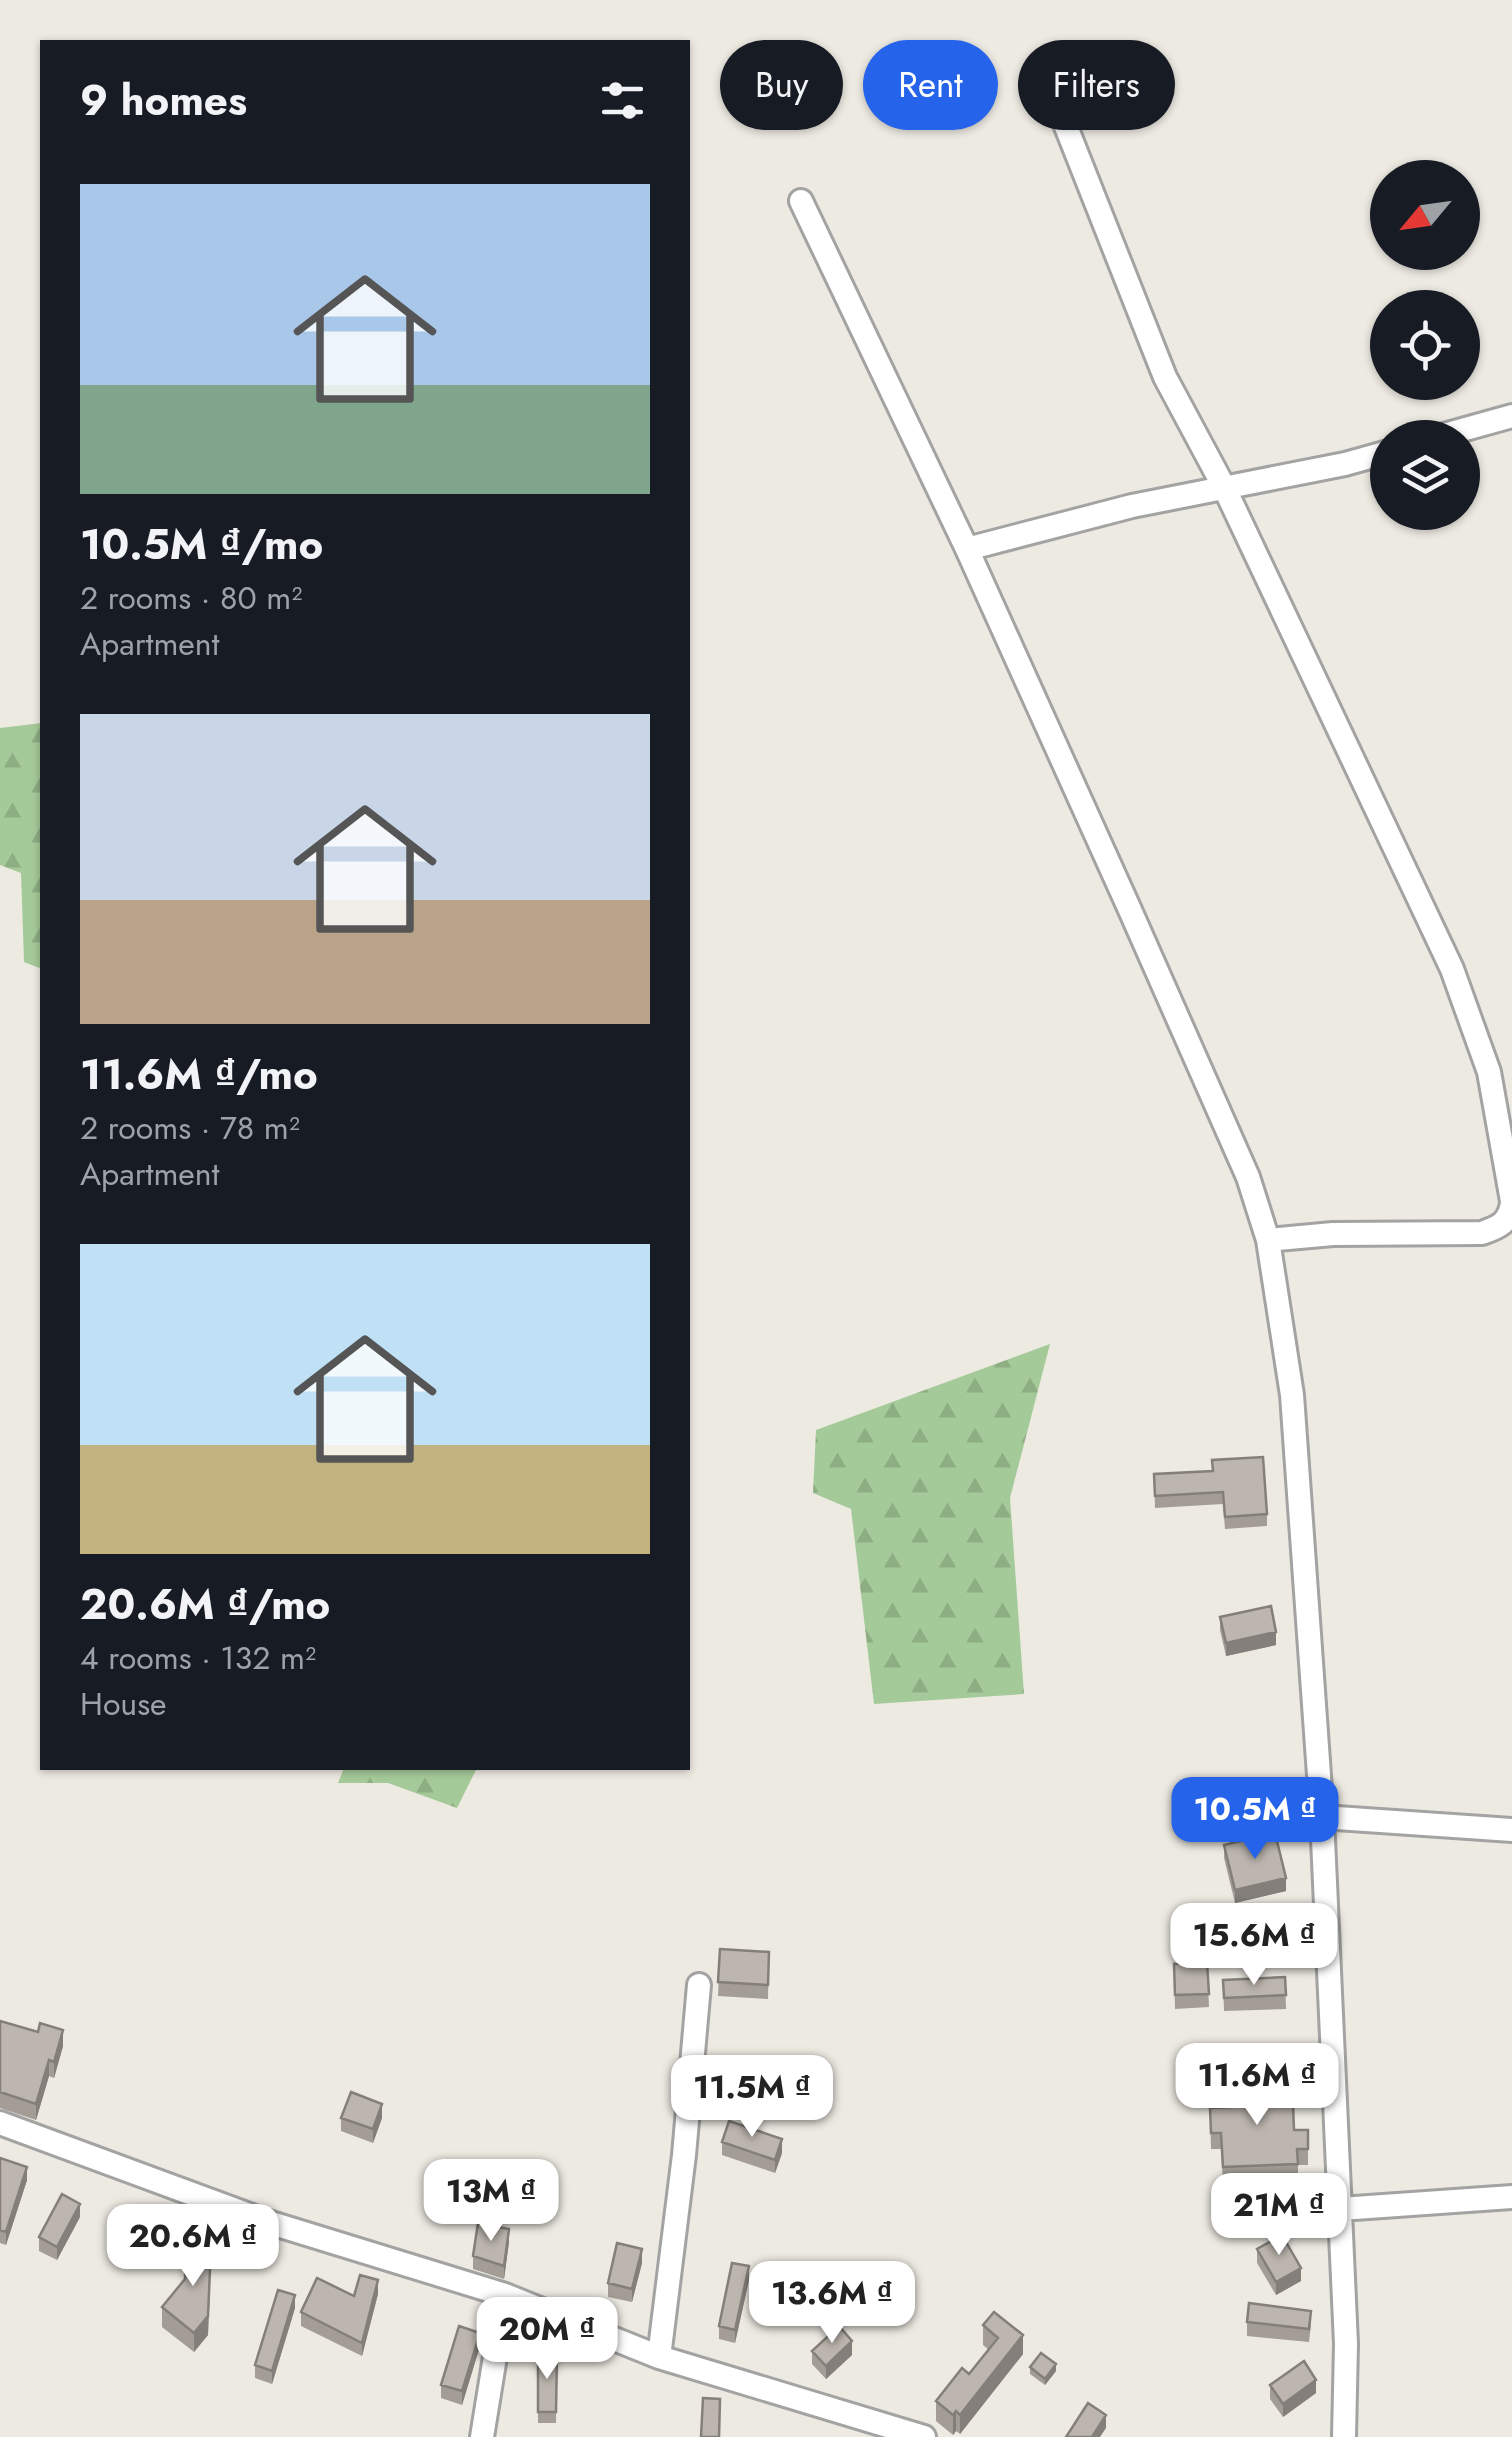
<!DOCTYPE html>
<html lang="en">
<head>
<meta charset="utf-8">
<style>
	body { margin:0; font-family:Jost,sans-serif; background:#20242c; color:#f1f3f6; height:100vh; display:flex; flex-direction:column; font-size:38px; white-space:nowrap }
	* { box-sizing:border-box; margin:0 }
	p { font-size:32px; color:#9ea1a6 }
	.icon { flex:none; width:55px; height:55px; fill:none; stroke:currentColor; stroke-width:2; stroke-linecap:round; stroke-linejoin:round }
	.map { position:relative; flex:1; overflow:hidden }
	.details { position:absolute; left:40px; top:40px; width:650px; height:1730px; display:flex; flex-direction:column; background:#171b24; border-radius:0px; box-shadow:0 2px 8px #0004 }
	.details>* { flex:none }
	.top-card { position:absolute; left:720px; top:40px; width:640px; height:90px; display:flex; gap:20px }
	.needle { width:65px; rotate:241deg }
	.fabs { position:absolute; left:1370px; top:160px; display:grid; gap:20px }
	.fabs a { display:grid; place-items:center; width:110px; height:110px; border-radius:50%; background:#171b24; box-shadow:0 2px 8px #0004; font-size:50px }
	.price { position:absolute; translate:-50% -85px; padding:0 22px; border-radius:20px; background:#fff; color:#222; font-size:32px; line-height:65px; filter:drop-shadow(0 2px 5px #0008) }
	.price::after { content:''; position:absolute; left:50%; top:60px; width:30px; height:22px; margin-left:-15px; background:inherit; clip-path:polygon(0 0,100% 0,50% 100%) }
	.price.on { background:#2563eb; color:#fff }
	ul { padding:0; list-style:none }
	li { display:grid; align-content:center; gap:20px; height:530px; padding:0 40px }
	li span { display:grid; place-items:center; height:310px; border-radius:0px; color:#555 }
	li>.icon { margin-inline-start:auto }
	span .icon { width:180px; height:180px; fill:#fffc; stroke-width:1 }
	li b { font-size:42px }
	h2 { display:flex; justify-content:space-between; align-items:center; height:120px; padding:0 40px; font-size:42px }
	.tag { padding:0 35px; border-radius:45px; background:#171b24; box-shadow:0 2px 8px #0004; font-size:35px; line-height:90px }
	.tag.on { background:#2563eb; color:#fff }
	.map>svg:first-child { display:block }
	.forest { fill:url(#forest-firs) }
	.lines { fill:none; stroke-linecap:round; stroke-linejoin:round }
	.street-casing { stroke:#a3a3a3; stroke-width:28 }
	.street { stroke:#fff; stroke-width:22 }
	.wall { fill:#a39d96 }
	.shaded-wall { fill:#847f7a }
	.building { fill:#bdb6af; stroke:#847f7a; stroke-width:2.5 }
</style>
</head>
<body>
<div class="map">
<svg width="1512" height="2437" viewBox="0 0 1512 2437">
	<defs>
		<pattern id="forest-firs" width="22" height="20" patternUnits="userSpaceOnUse" patternTransform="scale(2.5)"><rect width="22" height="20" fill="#a5ca99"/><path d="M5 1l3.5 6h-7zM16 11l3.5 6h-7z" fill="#8dad83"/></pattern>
	</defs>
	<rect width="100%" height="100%" fill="#edeae2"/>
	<path class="forest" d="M 42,723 L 42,969 L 24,962 L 21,873 L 0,865 L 0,728 Z
		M 1050,1344 L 1010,1498 L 1024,1694 L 874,1704 L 851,1509 L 813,1493 L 816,1430 Z
		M 344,1768 L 477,1768 L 457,1808 L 388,1783 L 338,1783 Z"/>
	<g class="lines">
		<defs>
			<path id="street" d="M 1065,124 L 1165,377 L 1225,489 L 1452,969 L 1489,1072 L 1512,1201
				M 801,201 L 967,549 L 1130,910 L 1248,1177 L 1268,1240 L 1292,1395 L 1322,1817 L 1346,2344 L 1344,2437
				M 1433,438 L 1512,416
				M 967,549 L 1132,506 L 1345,464 L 1388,452
				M 1268,1240 L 1333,1234 L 1482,1233 C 1499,1227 1509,1223 1512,1203
				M 1322,1817 L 1512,1830
				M 0,2123 L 271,2223 L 505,2295 L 659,2357 L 924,2437
				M 1340,2209 L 1512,2197
				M 659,2357 L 684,2155 L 699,1985
				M 482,2437 L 505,2295"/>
		</defs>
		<use href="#street" class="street-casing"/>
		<use href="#street" class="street"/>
	</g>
	<path class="wall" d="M 1212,1471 L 1267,1514 L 1267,1526 L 1225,1529 L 1223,1504 L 1155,1508 L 1154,1474 Z
		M 1220,1617 L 1276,1645 L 1226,1656 L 1220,1630 Z
		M 1224,1845 L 1286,1891 L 1235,1903 L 1224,1858 Z
		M 720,1949 L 769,1952 L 768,1999 L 718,1996 Z
		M 1207,1962 L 1209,2007 L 1175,2009 L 1174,1964 Z
		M 1285,1977 L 1286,2009 L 1224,2011 L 1223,1980 Z
		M 0,2021 L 63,2046 L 54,2078 L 49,2076 L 36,2120 L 0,2108 Z
		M 1230,2082 L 1275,2105 L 1294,2130 L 1308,2130 L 1308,2165 L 1298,2165 L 1298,2180 L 1223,2183 L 1221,2149 L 1211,2149 L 1210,2108 L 1231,2107 Z
		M 341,2118 L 382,2118 L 373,2143 L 341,2131 Z
		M 722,2142 L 782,2153 L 775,2173 L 722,2155 Z
		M 0,2158 L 27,2180 L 6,2245 L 0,2243 Z
		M 80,2217 L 57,2260 L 39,2251 L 39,2237 Z
		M 219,2229 L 240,2229 L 240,2255 L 219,2255 Z
		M 509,2242 L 504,2279 L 473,2269 L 473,2256 Z
		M 1257,2249 L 1301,2281 L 1276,2295 L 1257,2263 Z
		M 642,2263 L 632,2302 L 608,2297 L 608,2283 Z
		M 211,2265 L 208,2335 L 194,2352 L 162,2327 L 162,2307 Z
		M 749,2280 L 735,2343 L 719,2339 L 719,2326 Z
		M 378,2294 L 362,2356 L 301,2326 L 301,2312 L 354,2296 Z
		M 295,2308 L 272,2384 L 255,2378 L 255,2365 Z
		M 1247,2322 L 1311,2324 L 1309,2342 L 1247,2336 Z
		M 983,2325 L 1023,2354 L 960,2434 L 956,2431 L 953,2435 L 936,2421 L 936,2401 L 969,2374 L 989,2350 L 983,2345 Z
		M 480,2346 L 462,2405 L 441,2398 L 441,2385 Z
		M 812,2351 L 852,2355 L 826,2379 L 812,2364 Z
		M 538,2353 L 557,2354 L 556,2423 L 538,2423 Z
		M 1030,2367 L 1056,2371 L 1045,2385 L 1030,2374 Z
		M 1270,2385 L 1316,2393 L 1283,2417 L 1270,2399 Z"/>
	<path class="shaded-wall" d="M 1276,1632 L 1276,1645 L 1226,1656 L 1226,1643 Z
		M 1286,1878 L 1286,1891 L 1235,1903 L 1235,1890 Z
		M 63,2030 L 63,2046 L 54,2078 L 54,2062 Z
		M 49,2060 L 49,2076 L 36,2120 L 36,2104 Z
		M 382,2104 L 382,2118 L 373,2143 L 373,2129 Z
		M 782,2139 L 782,2153 L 775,2173 L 775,2160 Z
		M 27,2167 L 27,2180 L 6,2245 L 6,2232 Z
		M 80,2204 L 80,2217 L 57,2260 L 57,2247 Z
		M 509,2229 L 509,2242 L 504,2279 L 504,2266 Z
		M 211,2245 L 208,2335 L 194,2352 L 194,2333 Z
		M 642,2249 L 642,2263 L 632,2302 L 632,2289 Z
		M 749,2266 L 749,2280 L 735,2343 L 735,2330 Z
		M 1301,2268 L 1301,2281 L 1276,2295 L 1276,2282 Z
		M 378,2280 L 378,2294 L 362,2356 L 362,2343 Z
		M 295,2295 L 295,2308 L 272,2384 L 272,2371 Z
		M 480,2333 L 480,2346 L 462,2405 L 462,2391 Z
		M 1023,2335 L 1023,2354 L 960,2434 L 960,2415 Z
		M 852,2341 L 852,2355 L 826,2379 L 826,2366 Z
		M 1056,2364 L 1056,2371 L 1045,2385 L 1045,2379 Z
		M 1316,2380 L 1316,2393 L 1283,2417 L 1283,2404 Z
		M 956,2411 L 956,2431 L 953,2435 L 953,2415 Z
		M 1106,2415 L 1106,2428 L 1100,2437 L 1092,2437 Z"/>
	<path class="building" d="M 1263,1457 L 1267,1514 L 1225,1517 L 1223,1492 L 1155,1496 L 1154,1474 L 1213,1471 L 1212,1460 Z
		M 1271,1606 L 1276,1632 L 1226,1643 L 1220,1617 Z
		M 1275,1833 L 1286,1878 L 1235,1890 L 1224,1845 Z
		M 720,1949 L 769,1952 L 768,1985 L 718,1982 Z
		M 1207,1962 L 1209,1994 L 1175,1995 L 1174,1964 Z
		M 1285,1977 L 1286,1995 L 1224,1998 L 1223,1980 Z
		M 0,2021 L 38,2032 L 40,2023 L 63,2030 L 54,2062 L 49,2060 L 36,2104 L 0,2092 Z
		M 1274,2080 L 1275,2105 L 1293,2104 L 1294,2130 L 1308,2130 L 1308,2149 L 1297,2149 L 1298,2164 L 1223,2167 L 1221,2133 L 1211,2133 L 1210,2108 L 1231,2107 L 1230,2082 Z
		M 351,2092 L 382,2104 L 373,2129 L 341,2118 Z
		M 729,2121 L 782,2139 L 775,2160 L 722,2142 Z
		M 0,2158 L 27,2167 L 6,2232 L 0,2230 Z
		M 62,2194 L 80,2204 L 57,2247 L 39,2237 Z
		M 478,2223 L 509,2229 L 504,2266 L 473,2256 Z
		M 219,2229 L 240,2229 L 240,2248 L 219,2248 Z
		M 1282,2235 L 1301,2268 L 1276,2282 L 1257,2249 Z
		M 617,2243 L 642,2249 L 632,2289 L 608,2283 Z
		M 186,2244 L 211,2245 L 208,2316 L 194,2333 L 162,2307 L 185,2279 Z
		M 732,2263 L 749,2266 L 735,2330 L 719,2326 Z
		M 360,2275 L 378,2280 L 362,2343 L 301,2312 L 317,2278 L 354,2296 Z
		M 278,2290 L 295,2295 L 272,2371 L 255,2365 Z
		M 1249,2303 L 1311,2311 L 1309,2329 L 1247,2322 Z
		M 994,2312 L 1023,2335 L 960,2415 L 956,2411 L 953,2415 L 936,2401 L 962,2368 L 969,2374 L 998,2338 L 983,2325 Z
		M 459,2326 L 480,2333 L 462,2391 L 441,2385 Z
		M 839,2326 L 852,2341 L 826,2366 L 812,2351 Z
		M 538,2353 L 557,2354 L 556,2412 L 538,2412 Z
		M 1041,2353 L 1056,2364 L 1045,2379 L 1030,2367 Z
		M 1304,2361 L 1316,2380 L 1283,2404 L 1270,2385 Z
		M 703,2398 L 720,2399 L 719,2437 L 701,2437 Z
		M 1088,2403 L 1106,2415 L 1092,2437 L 1066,2437 Z"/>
</svg>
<div class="fabs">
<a><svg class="needle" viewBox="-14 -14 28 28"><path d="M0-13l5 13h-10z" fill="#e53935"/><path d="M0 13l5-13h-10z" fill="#9ea1a6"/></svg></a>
<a><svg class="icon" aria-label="locate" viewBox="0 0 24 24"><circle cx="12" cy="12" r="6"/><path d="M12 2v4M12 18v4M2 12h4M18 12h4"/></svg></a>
<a><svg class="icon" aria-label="layers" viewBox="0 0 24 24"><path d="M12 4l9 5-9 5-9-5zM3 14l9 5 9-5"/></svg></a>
</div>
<b class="price on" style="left:1255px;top:1862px">10.5M ₫</b>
<b class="price" style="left:1254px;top:1988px">15.6M ₫</b>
<b class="price" style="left:1257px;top:2128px">11.6M ₫</b>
<b class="price" style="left:752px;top:2140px">11.5M ₫</b>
<b class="price" style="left:491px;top:2244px">13M ₫</b>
<b class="price" style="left:1279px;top:2258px">21M ₫</b>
<b class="price" style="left:193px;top:2289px">20.6M ₫</b>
<b class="price" style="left:832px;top:2346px">13.6M ₫</b>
<b class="price" style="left:547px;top:2382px">20M ₫</b>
<div class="top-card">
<a class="tag">Buy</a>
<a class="tag on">Rent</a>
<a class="tag">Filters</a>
</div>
<section class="details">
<h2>9 homes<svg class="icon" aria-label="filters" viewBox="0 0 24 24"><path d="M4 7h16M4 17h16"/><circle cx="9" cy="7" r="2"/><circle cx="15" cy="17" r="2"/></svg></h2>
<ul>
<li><span style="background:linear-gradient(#a9c7e8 65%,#7fa58c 0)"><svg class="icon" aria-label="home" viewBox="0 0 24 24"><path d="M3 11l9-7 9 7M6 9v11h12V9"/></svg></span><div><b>10.5M ₫/mo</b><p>2 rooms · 80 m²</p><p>Apartment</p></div></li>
<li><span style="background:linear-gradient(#c9d6e8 60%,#b9a48a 0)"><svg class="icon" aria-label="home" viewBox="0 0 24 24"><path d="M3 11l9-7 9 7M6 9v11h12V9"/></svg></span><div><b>11.6M ₫/mo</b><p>2 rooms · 78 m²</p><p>Apartment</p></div></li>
<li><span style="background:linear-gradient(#bfe0f5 65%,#c2b280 0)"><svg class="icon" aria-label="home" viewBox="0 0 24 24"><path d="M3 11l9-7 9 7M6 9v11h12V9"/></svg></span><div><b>20.6M ₫/mo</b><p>4 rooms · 132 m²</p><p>House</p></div></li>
</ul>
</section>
</div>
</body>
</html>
